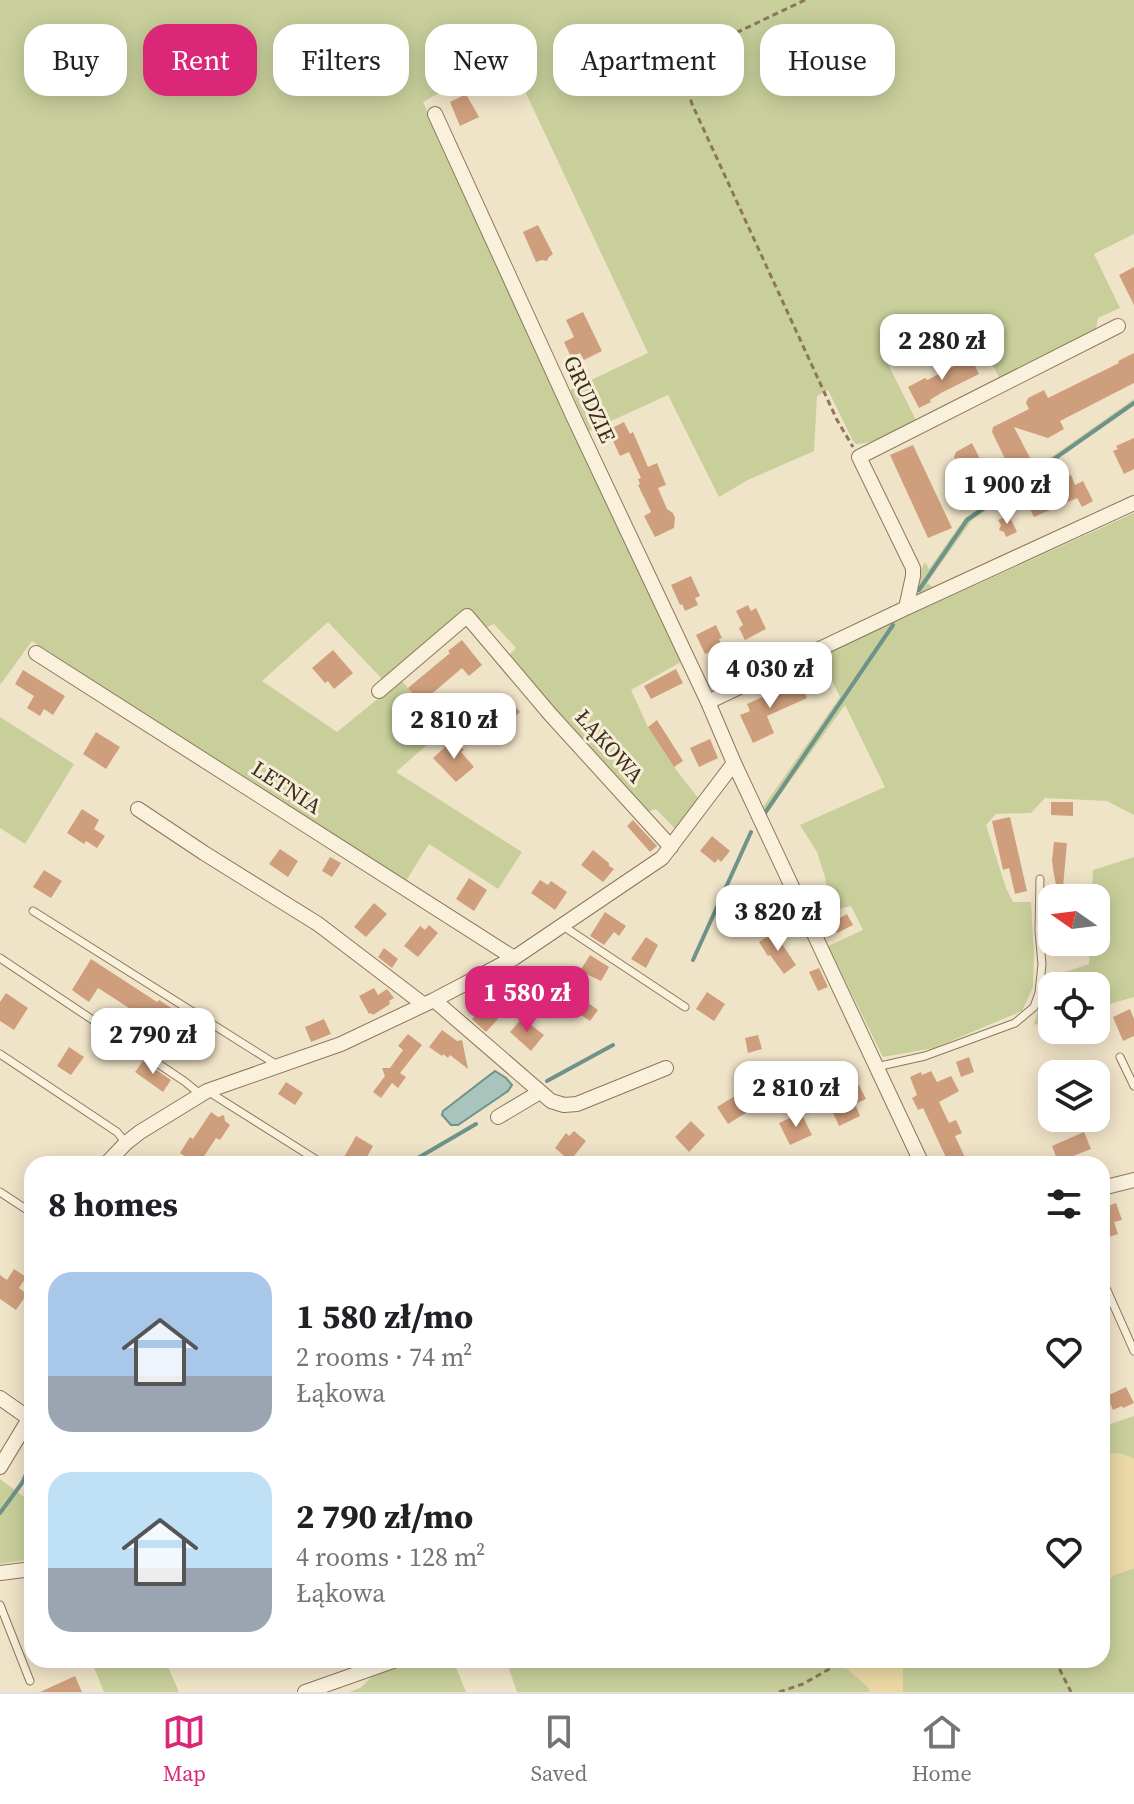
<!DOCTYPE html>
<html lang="en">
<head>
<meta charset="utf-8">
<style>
	body { margin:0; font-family:"Source Serif 4",serif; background:#f2f2f2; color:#202124; height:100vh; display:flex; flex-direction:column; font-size:30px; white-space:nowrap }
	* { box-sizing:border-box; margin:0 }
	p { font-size:26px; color:#757577 }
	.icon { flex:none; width:44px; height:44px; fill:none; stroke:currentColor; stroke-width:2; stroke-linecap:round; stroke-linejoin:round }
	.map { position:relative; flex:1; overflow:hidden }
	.side { position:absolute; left:24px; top:1156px; width:1086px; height:512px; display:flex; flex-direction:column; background:#fff; border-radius:24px; box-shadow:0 4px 20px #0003 }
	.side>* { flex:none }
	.banner { position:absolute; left:24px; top:24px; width:1086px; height:72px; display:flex; gap:16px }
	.needle { width:52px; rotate:284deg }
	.buttons { position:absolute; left:1038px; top:884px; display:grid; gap:16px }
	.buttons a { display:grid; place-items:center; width:72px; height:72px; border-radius:16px; background:#fff; box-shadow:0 4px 20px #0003; font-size:40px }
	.price { position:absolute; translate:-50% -68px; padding:0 18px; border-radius:16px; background:#fff; color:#222; font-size:26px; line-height:52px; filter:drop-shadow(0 2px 4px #0008) }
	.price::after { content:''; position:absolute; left:50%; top:48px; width:24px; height:18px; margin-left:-12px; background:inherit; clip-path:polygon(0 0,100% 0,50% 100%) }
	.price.selected { background:#db2777; color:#fff }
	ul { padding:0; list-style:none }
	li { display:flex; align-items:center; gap:24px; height:200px; padding:0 24px }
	li span { display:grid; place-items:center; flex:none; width:224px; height:160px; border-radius:24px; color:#555 }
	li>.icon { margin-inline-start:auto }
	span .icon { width:96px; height:96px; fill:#fffc; stroke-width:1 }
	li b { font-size:34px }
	h2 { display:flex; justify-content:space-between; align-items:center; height:96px; padding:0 24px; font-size:34px }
	.chip { padding:0 28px; border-radius:24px; background:#fff; box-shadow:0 4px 20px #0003; font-size:28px; line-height:72px }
	.chip.selected { background:#db2777; color:#fff }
	.tab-bar { display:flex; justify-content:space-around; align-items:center; height:112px; border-top:2px solid #e0e0e0; background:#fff; font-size:22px; color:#757577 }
	.tab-bar a { display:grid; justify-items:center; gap:4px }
	.tab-bar .selected { color:#db2777 }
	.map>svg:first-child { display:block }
	.green { fill:#c9cf9b }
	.sand { fill:#ecd9a5 }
	.water { fill:#a9c4bc; stroke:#6f938a; stroke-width:2 }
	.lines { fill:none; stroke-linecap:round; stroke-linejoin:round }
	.stream { stroke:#6f938a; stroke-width:4 }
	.building { fill:#cf9f7d }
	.service-casing { stroke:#8d765c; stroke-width:9 }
	.minor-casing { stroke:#8d765c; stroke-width:16 }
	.path { stroke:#8d765c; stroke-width:3; stroke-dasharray:6 4; stroke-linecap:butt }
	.service { stroke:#faf1dc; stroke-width:7 }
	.minor { stroke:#faf1dc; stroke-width:14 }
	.labels { text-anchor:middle; stroke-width:6; stroke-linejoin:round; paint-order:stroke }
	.street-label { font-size:22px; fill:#3d2e20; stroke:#f7eed8 }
</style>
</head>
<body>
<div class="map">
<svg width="1134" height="1692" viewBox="0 0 1134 1692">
	<rect width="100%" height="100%" fill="#f0e4c8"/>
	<path class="green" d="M 0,0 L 1134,0 L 1134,234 L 1094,254 L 1120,308 L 1098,318 L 1096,330 L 1000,379 L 968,318 L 886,360 L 916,420 C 899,428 876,444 856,444 L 853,441 L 828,390 L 817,396 L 814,451 L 748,480 L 719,497 L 668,395 L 589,431 L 570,390 L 648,353 L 508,55 L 423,102 L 681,662 L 631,690 L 648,727 L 674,767 L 699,799 L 677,831 L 656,809 L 647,812 L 508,656 L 516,648 L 494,624 L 487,627 L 481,625 L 466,608 L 458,613 L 384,681 L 328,622 L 262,681 L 337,732 L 401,680 L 444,730 L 396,772 L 522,852 L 498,889 L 429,844 L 406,881 L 32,641 L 0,685 Z
		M 1134,399 L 1134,405 L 972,520 L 927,583 L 936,589 L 917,599 L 912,595 L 918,575 L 925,562 L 929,569 L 965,518 Z
		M 1134,513 L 1134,815 L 1107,801 L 1045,798 L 1031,813 L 996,814 L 986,825 L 1006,888 L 1013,902 L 1031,902 L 1034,956 L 1033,987 L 1022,1011 L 934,1048 L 883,1057 L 828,946 L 863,930 L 851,906 L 829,911 L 825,877 L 817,852 L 800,825 L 885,787 L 845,705 L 765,816 L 763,807 L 840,697 L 820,656 Z
		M 0,717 L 74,764 L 25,844 L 0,828 Z
		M 1134,857 L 1134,997 L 1096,1008 L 1096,986 L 1052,986 L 1052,1020 L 1034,1025 L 1047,978 L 1089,964 L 1090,942 L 1096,942 L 1096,898 L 1092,898 L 1093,870 Z
		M 1134,1416 L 1134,1459 C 1121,1453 1115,1450 1102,1460 L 1102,1427 Z
		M 0,1479 L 32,1503 L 32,1537 L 23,1549 L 32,1557 L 32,1559 L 0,1564 Z
		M 1134,1568 L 1134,1692 L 903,1692 L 903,1660 L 1002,1660 L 1013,1663 L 1039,1662 L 1040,1660 L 1102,1660 L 1102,1585 L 1114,1575 Z
		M 91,1660 L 165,1660 L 179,1692 L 104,1692 Z
		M 420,1660 L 453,1660 L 466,1692 L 349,1692 L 360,1688 L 376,1673 Z
		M 506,1660 L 837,1660 L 868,1687 L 870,1692 L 517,1692 Z"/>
	<path class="sand" d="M 1121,1453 L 1134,1459 L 1134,1568 L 1114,1575 L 1102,1585 L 1102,1460 L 1108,1455 Z
		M 837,1660 L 903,1660 L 903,1692 L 870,1692 L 868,1687 Z"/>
	<path class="water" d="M 495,1071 L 506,1078 L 512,1085 L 508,1091 L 458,1125 L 451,1125 L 442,1115 L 443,1111 Z"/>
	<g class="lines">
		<path class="stream" d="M 919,590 L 967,520 L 1134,403
			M 765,813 L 893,625
			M 693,960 L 751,832
			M 547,1081 L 613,1045
			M 411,1162 L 476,1124
			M 0,1513 L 22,1483 L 32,1461"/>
	</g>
	<path class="building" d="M 466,94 L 479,117 L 460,126 L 450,102 Z
		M 538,225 L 553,254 L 549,257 L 547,261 L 542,260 L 536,262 L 523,232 Z
		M 1134,267 L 1134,305 L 1119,275 Z
		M 583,312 L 602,351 L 584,360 L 580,353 L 571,357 L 564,342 L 574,337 L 566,320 Z
		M 1134,353 L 1134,383 L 1060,421 L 1064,429 L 1048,438 L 1014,427 L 1030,458 L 1013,467 L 1008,465 L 992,432 L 993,427 L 1029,409 L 1026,403 L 1028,398 L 1044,390 L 1048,398 L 1119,363 L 1118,361 Z
		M 971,358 L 979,374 L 941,393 L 930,400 L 931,402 L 919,408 L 908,387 L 925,378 L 927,380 Z
		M 624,422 L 630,434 L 633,432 L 648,467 L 657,463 L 666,485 L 658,488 L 667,509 L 673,513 L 675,518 L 674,528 L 655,537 L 644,516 L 651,512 L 638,485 L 640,484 L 638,479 L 641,478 L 629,452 L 620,456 L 608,430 Z
		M 1134,438 L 1134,469 L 1124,474 L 1113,451 L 1118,449 L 1116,446 Z
		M 972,443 L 992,483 L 976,491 L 971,490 L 954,457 L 956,452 Z
		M 913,445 L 952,528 L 928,538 L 890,455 Z
		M 1071,475 L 1075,485 L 1083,481 L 1093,501 L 1082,507 L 1077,498 L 1034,517 L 1020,489 L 1035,482 L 1039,489 Z
		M 1009,515 L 1017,532 L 1006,537 L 1004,532 L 999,530 L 1001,525 L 998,520 Z
		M 691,576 L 700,596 L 695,598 L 698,605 L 685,611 L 682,604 L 680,605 L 671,585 Z
		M 748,605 L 751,611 L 756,608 L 766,629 L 745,640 L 739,628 L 743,625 L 736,611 Z
		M 716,625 L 722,638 L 719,639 L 722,646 L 705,654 L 696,635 Z
		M 462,640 L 482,665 L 469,676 L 462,668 L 421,703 L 408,688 L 450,653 L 448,651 Z
		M 333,650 L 353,673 L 334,689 L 328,681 L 325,683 L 312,668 Z
		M 676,669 L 683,683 L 651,699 L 644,686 Z
		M 23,670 L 65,696 L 53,715 L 44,709 L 40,716 L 27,708 L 34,696 L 15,684 Z
		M 799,680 L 807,698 L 767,716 L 774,733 L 753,743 L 740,715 L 750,711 L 747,704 Z
		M 507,696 L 520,712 L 508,723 L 494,707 Z
		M 657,720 L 683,761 L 674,767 L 648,727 Z
		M 96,732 L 120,747 L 106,769 L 83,754 Z
		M 454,739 L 464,750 L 461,752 L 474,767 L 456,782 L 433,758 Z
		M 710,739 L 718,758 L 699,767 L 690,748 Z
		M 1051,802 L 1073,802 L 1073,816 L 1051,815 Z
		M 82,809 L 99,820 L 94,829 L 105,836 L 97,848 L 86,841 L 84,844 L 67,833 Z
		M 1010,817 L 1027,891 L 1015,894 L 1009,868 L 1003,870 L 992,821 Z
		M 633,820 L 657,846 L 650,852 L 627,826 Z
		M 712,836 L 730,851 L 721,862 L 718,859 L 715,863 L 700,851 Z
		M 1054,842 L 1067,843 L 1062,898 L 1059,898 L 1054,875 L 1052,861 Z
		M 280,849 L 298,861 L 288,877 L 269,864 Z
		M 593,850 L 609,863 L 609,866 L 614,869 L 603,882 L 581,865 Z
		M 330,857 L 341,863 L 332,877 L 322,871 Z
		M 44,870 L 62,881 L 51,898 L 33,887 Z
		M 469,878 L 487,890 L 474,911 L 456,899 Z
		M 540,880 L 548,885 L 551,881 L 567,892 L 555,910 L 531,893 Z
		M 374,903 L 387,914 L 366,937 L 354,927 Z
		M 605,912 L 626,926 L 619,936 L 614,932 L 604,945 L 590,936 Z
		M 847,914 L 853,925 L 837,933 L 831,923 Z
		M 429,925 L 438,933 L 418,957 L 404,946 L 420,926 L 425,930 Z
		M 774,932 L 796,965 L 784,974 L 770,955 L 768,956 L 759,942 Z
		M 646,937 L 658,945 L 646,968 L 631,959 Z
		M 384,948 L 398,959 L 392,968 L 378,957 Z
		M 590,955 L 609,967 L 601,981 L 580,971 Z
		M 91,959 L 157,1002 L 159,1000 L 191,1021 L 183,1033 L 155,1015 L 139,1038 L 129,1031 L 140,1015 L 98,988 L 89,1002 L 76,993 L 72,990 Z
		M 819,968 L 828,987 L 818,991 L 809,972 Z
		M 541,971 L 556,982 L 544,999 L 529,988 Z
		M 374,988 L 378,995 L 387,989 L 394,998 L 389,1001 L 390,1004 L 373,1015 L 371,1013 L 369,1014 L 359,996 Z
		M 707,992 L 725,1004 L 714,1021 L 696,1009 Z
		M 6,993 L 28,1008 L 14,1030 L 0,1021 L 0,1002 Z
		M 581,998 L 598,1010 L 590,1021 L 572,1009 Z
		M 484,1006 L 498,1019 L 486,1032 L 472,1019 Z
		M 1130,1009 L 1134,1019 L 1134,1036 L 1123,1041 L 1113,1017 Z
		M 522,1018 L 544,1035 L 531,1051 L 510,1032 Z
		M 324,1019 L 331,1034 L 311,1042 L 305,1027 Z
		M 442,1030 L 457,1041 L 462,1040 L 468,1069 L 450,1055 L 448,1058 L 443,1054 L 442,1056 L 429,1047 Z
		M 408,1034 L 422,1045 L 400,1073 L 406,1077 L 398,1088 L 392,1083 L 381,1098 L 373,1092 L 385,1076 L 382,1068 L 390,1068 L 403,1050 L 398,1046 Z
		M 758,1035 L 762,1049 L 748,1053 L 745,1038 Z
		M 69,1047 L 84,1057 L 71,1075 L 57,1066 Z
		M 969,1057 L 974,1072 L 961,1077 L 956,1062 Z
		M 143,1061 L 171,1080 L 163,1092 L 135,1072 Z
		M 931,1071 L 937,1082 L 951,1076 L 959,1091 L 939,1102 L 949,1123 L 956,1120 L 962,1133 L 955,1136 L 968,1164 L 949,1164 L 923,1108 L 918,1110 L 912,1098 L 917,1095 L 910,1077 L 921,1072 L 922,1075 Z
		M 286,1082 L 303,1093 L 295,1105 L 278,1094 Z
		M 859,1085 L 866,1099 L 855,1104 L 860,1116 L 839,1126 L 826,1097 L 840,1091 L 842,1094 Z
		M 735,1096 L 739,1103 L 743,1101 L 749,1111 L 728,1124 L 717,1107 Z
		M 211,1112 L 218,1117 L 224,1115 L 225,1121 L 230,1125 L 220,1140 L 216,1138 L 199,1164 L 193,1162 L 187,1164 L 186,1157 L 180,1153 L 190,1137 L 193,1139 Z
		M 801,1113 L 812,1135 L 790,1145 L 779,1123 Z
		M 691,1121 L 705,1135 L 689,1152 L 675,1137 Z
		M 574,1131 L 586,1141 L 570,1161 L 555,1148 L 566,1133 L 569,1136 Z
		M 1084,1132 L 1091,1149 L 1058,1162 L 1052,1146 Z
		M 356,1136 L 373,1146 L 363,1164 L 340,1164 Z
		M 1102,1198 L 1105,1198 L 1108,1206 L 1116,1203 L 1122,1220 L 1114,1222 L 1118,1234 L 1106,1238 L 1102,1229 Z
		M 14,1269 L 26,1277 L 19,1288 L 27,1294 L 16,1310 L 0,1299 L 0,1275 L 7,1280 Z
		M 1126,1387 L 1134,1403 L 1123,1408 L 1122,1406 L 1113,1410 L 1107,1396 Z
		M 75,1676 L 82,1692 L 40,1692 Z"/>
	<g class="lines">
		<defs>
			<path id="service" d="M 33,911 L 277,1065
				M 563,926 L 685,1007
				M 0,958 L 184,1081 L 200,1094
				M 0,1054 L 117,1132 L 126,1143
				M 1120,1057 L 1134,1086
				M 876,1067 L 925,1056 L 1015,1023 L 1034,1007 L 1039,993 L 1042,964 L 1039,931 L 1040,879
				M 209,1092 L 323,1164
				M 0,1192 L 32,1213
				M 1102,1279 L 1134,1351
				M 0,1605 L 30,1681"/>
			<path id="minor" d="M 435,114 L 574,418 L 708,702
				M 906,608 L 913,576 L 913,568 L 859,457 L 1118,326
				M 36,653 L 514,958
				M 379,691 L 467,616 L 550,714 L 671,847
				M 138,809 L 204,853 L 318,924 L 423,1004
				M 434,1000 L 551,1101 L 564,1105 L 577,1104 L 666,1068
				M 498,1117 L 540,1092
				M 106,1164 L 126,1143 L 140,1132 L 207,1091 L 341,1044 L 434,1000 L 514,958 L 662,858 L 734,763
				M 922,1164 L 734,763 L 708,702 L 906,608 L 1134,503
				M 1102,1188 L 1134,1180
				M 0,1398 L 30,1419
				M 0,1467 L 32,1414
				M 0,1573 L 32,1569
				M 305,1692 L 396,1660"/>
		</defs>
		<use href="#service" class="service-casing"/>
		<use href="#minor" class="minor-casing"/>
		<path class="path" d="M 805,0 L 702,49 C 683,67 684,80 692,104 L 837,420 L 853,447
			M 1055,1660 L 1071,1692
			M 779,1692 L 803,1684 L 845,1660"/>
		<use href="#service" class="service"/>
		<use href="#minor" class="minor"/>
	</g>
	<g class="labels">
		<g class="street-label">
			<text transform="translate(590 399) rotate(65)" y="8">GRUDZIE</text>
			<text transform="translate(610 746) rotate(48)" y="8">ŁĄKOWA</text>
			<text transform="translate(287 787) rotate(33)" y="8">LETNIA</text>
		</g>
	</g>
</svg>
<div class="buttons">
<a><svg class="needle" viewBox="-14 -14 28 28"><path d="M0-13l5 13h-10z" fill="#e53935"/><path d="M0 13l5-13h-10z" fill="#757577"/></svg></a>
<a><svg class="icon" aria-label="locate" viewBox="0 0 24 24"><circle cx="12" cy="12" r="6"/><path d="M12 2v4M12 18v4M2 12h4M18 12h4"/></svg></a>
<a><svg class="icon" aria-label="layers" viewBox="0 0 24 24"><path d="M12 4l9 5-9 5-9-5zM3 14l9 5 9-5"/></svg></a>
</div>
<b class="price" style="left:942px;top:382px">2 280 zł</b>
<b class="price" style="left:1007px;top:526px">1 900 zł</b>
<b class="price" style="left:770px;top:710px">4 030 zł</b>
<b class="price" style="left:454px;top:761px">2 810 zł</b>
<b class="price" style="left:778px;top:953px">3 820 zł</b>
<b class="price selected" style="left:527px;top:1034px">1 580 zł</b>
<b class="price" style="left:153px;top:1076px">2 790 zł</b>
<b class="price" style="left:796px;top:1129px">2 810 zł</b>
<div class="banner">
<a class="chip">Buy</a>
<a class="chip selected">Rent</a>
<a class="chip">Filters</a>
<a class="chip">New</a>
<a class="chip">Apartment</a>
<a class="chip">House</a>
</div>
<section class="side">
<h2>8 homes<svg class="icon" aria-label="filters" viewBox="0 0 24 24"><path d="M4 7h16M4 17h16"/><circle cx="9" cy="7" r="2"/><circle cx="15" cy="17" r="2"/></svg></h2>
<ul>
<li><span style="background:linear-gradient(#a9c7e8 65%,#9aa5b1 0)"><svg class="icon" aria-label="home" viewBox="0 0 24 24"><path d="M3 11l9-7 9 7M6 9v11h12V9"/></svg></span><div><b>1 580 zł/mo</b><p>2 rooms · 74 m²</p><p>Łąkowa</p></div><svg class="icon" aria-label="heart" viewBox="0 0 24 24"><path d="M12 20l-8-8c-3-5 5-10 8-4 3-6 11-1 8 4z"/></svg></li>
<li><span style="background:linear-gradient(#bfe0f5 60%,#9aa5b1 0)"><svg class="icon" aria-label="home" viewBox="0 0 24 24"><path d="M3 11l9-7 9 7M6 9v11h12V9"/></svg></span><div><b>2 790 zł/mo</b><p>4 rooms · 128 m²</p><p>Łąkowa</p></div><svg class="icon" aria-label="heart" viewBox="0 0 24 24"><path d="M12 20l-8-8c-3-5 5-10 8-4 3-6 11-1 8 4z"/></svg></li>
</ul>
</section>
</div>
<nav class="tab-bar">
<a class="selected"><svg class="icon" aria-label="map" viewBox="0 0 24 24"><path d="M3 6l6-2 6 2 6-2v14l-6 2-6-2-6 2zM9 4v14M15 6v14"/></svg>Map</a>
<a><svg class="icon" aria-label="saved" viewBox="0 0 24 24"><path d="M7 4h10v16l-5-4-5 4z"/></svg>Saved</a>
<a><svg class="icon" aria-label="home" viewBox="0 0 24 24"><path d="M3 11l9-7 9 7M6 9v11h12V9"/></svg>Home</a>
</nav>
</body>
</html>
